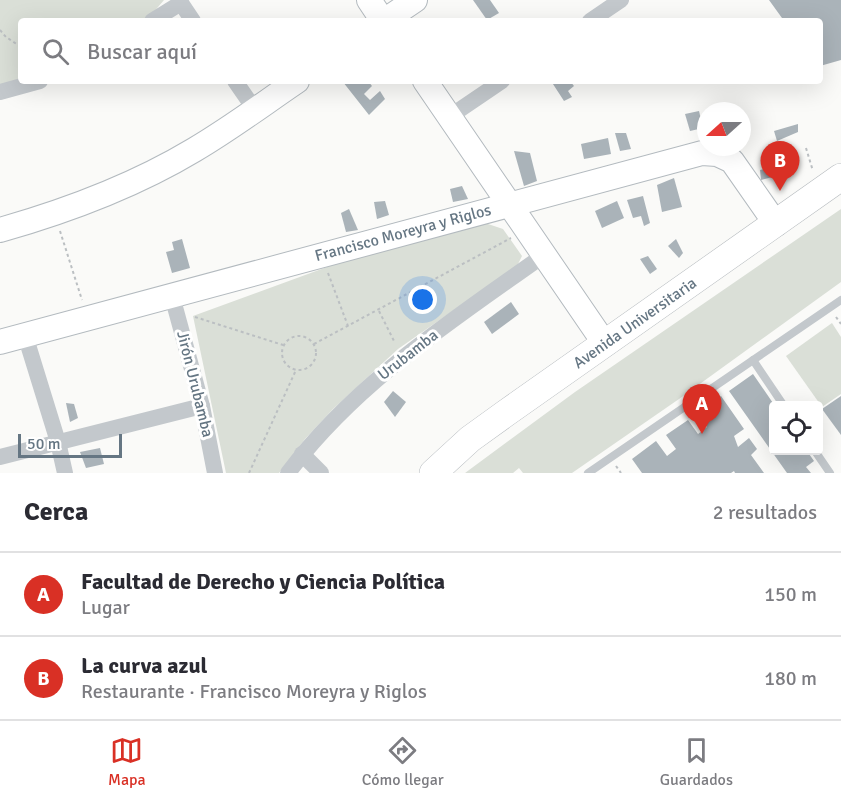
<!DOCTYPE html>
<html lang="es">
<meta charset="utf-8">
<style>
:root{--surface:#fff;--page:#f7f7f7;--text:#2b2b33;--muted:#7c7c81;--line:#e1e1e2;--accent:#d93025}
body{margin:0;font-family:Signika,sans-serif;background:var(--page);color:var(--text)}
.controls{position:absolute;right:18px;bottom:18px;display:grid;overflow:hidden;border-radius:6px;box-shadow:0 6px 24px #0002}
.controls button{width:54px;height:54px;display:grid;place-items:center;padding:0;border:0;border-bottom:2px solid var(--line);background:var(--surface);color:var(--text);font:30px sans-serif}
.compass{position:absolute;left:697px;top:102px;width:54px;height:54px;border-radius:50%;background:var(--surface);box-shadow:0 6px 24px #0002;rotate:249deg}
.scale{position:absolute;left:18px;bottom:15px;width:104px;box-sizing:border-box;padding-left:6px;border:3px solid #657683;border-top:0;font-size:16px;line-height:21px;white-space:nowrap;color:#657683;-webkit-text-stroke:4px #fff;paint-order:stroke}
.you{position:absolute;left:423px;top:300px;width:21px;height:21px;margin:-15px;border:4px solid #fff;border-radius:50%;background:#1a73e8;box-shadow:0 0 0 9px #1a73e833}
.badge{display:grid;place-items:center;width:39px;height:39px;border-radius:50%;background:var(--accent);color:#fff;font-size:20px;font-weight:700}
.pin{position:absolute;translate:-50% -50px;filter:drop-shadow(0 2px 3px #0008)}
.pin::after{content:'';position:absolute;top:32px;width:21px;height:18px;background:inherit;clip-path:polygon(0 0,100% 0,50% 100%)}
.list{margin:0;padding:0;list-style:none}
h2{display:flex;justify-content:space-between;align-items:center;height:78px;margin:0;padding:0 24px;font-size:26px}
h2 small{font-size:20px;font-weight:400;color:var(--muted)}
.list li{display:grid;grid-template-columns:39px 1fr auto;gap:18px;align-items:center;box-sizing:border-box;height:84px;padding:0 24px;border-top:2px solid var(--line)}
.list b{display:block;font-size:22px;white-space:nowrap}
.list p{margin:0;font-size:20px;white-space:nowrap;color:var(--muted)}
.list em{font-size:20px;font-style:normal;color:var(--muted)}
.icon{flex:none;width:33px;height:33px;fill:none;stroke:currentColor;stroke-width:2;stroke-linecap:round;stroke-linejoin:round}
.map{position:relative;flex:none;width:841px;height:473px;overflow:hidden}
.search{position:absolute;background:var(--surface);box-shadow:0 6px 24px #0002;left:18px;right:18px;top:18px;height:66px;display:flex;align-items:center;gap:15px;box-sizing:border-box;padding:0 21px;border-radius:6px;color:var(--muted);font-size:22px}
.sheet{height:246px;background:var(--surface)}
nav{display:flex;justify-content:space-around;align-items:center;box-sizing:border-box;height:84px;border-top:2px solid var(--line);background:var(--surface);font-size:16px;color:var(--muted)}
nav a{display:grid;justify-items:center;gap:3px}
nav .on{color:var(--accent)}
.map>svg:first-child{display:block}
.green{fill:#dadfd7}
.building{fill:#aab3b9}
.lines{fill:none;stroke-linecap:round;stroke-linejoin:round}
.secondary-casing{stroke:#b3babf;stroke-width:26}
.primary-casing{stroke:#b5babe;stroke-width:28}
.path{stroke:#bbbfc2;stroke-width:2;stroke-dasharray:3 3;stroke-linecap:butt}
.lane{stroke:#c3c8cc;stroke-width:8}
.street{stroke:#c3c8cc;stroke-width:16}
.secondary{stroke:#fff;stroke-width:24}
.primary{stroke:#fff;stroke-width:27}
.labels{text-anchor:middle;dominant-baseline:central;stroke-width:6;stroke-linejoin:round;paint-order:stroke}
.street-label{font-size:16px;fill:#657683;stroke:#fff}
</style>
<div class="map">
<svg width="841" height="473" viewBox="0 0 841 473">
<rect width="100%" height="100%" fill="#fafaf8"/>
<g class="green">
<polygon points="0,0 164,0 146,21 21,21 21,81 0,90"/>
<polygon points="841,209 841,282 679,399 572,473 523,473 519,468 513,473 465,473 575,392"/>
<polygon points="482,222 503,229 522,256 517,266 398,349 333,409 305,439 279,473 226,473 193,316 338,263"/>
<polygon points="832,323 841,337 841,394 822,407 786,356"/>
</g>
<g class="building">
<polygon points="473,0 490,0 499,13 487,20"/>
<polygon points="769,0 841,0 841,60 820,66 820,21 777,21 782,18"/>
<polygon points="344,81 368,81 372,86 364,94 370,100 380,91 385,99 369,115 343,82"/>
<polygon points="551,81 570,81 574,86 568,91 572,97 564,101"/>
<polygon points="699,111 703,128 690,131 685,114"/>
<polygon points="798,124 798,132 777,141 774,131"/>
<polygon points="615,133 626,133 631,149 620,151"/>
<polygon points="608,138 611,154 584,159 581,144"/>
<polygon points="514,151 530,153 537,181 524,186"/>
<polygon points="778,166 780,175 761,180 760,170"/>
<polygon points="674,178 682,207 662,212 657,185"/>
<polygon points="462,186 468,199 453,202 450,189"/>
<polygon points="643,196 650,223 644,226 641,216 633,218 627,200"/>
<polygon points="385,201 389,215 377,219 374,202"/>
<polygon points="617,201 624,218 602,228 595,211"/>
<polygon points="349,209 358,230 346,232 341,213"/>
<polygon points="182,239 190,268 172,273 166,252 174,250 172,242"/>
<polygon points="676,239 683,253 679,258 668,246"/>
<polygon points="648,256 657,269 650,274 640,259"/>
<polygon points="511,302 519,314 492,334 484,322"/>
<polygon points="753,374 775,406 774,406 774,451 807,451 814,461 806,467 811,473 787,473 729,391"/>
<polygon points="393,391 406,402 395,417 384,402"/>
<polygon points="721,396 744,429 734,436 738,447 749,438 757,449 751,455 764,473 735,473 734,471 731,473 642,473 632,459 656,441 667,456 676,449 666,435 688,420 698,434 707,427 697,413"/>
<polygon points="841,396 841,435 822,409"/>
<polygon points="66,403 74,404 78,418 70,422"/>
<polygon points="100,448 104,464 86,468 80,452"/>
</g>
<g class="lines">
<g class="secondary-casing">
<g id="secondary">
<polyline points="369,0 383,21"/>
<polyline points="384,21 415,0"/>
<polyline points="425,81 605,344"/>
<path d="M 0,230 C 67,211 134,186 194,150 C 230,129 263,104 297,81"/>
<polyline points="0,342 702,153 717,154 732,161 776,224"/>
</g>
</g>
<g class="primary-casing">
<polyline id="primary" points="433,473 470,439 506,413 841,177"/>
</g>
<g class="path">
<polyline points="0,30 6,37 21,47"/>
<polyline points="806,148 813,171"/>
<polyline points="60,231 82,300"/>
<polyline points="328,273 348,326"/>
<polyline points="379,311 395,343"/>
<polyline points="195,317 283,345"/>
<polyline points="836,317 841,324"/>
<circle cx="299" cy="353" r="17"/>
<polyline points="314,344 511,238"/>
<polyline points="616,466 621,473"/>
<polyline points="249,473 296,370"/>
</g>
<g class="lane">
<polyline points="753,360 784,406"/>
<polyline points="815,451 830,473"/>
<polyline points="588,473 841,300"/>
</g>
<g class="street">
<polyline points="179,0 193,21"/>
<polyline points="152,21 181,3"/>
<polyline points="590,21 621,0"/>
<polyline points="235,81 255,110"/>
<polyline points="0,92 40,81"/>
<polyline points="449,117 502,81"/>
<polyline points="172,296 202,406 215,473"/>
<polyline points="25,335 58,442 65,473"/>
<polyline points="302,454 321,473"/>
<polyline points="0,457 202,406"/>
<path d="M 288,473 C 356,382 453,320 544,255"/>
</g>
<use href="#secondary" class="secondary"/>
<use href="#primary" class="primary"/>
</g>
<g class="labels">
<g class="street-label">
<text transform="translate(403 233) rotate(-15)">Francisco Moreyra y Riglos</text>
<text transform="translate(635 323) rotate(-35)">Avenida Universitaria</text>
<text transform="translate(408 355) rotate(-38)">Urubamba</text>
<text transform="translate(195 384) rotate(76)">Jirón Urubamba</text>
</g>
</g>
</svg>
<div class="controls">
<button><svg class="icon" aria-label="locate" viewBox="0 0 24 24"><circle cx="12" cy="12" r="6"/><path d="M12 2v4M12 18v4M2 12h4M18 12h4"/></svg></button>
</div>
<svg class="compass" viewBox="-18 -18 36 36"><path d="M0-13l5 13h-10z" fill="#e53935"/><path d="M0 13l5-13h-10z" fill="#7c7c81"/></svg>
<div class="scale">50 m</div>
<div class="you"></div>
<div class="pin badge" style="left:702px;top:434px">A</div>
<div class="pin badge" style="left:780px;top:191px">B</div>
<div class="search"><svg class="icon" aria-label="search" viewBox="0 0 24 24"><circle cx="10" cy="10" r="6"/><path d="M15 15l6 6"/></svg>Buscar aquí</div>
</div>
<section class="sheet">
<h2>Cerca<small>2 resultados</small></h2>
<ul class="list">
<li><span class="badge">A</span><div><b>Facultad de Derecho y Ciencia Política</b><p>Lugar</p></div><em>150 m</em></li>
<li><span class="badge">B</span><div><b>La curva azul</b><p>Restaurante · Francisco Moreyra y Riglos</p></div><em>180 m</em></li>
</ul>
</section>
<nav>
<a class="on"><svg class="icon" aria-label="map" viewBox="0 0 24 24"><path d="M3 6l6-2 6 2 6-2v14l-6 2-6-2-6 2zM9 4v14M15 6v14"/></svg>Mapa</a>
<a><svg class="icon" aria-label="directions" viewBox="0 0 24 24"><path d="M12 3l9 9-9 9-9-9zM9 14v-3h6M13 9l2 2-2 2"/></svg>Cómo llegar</a>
<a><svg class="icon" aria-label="saved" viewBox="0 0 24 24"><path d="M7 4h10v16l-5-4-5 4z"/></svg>Guardados</a>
</nav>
